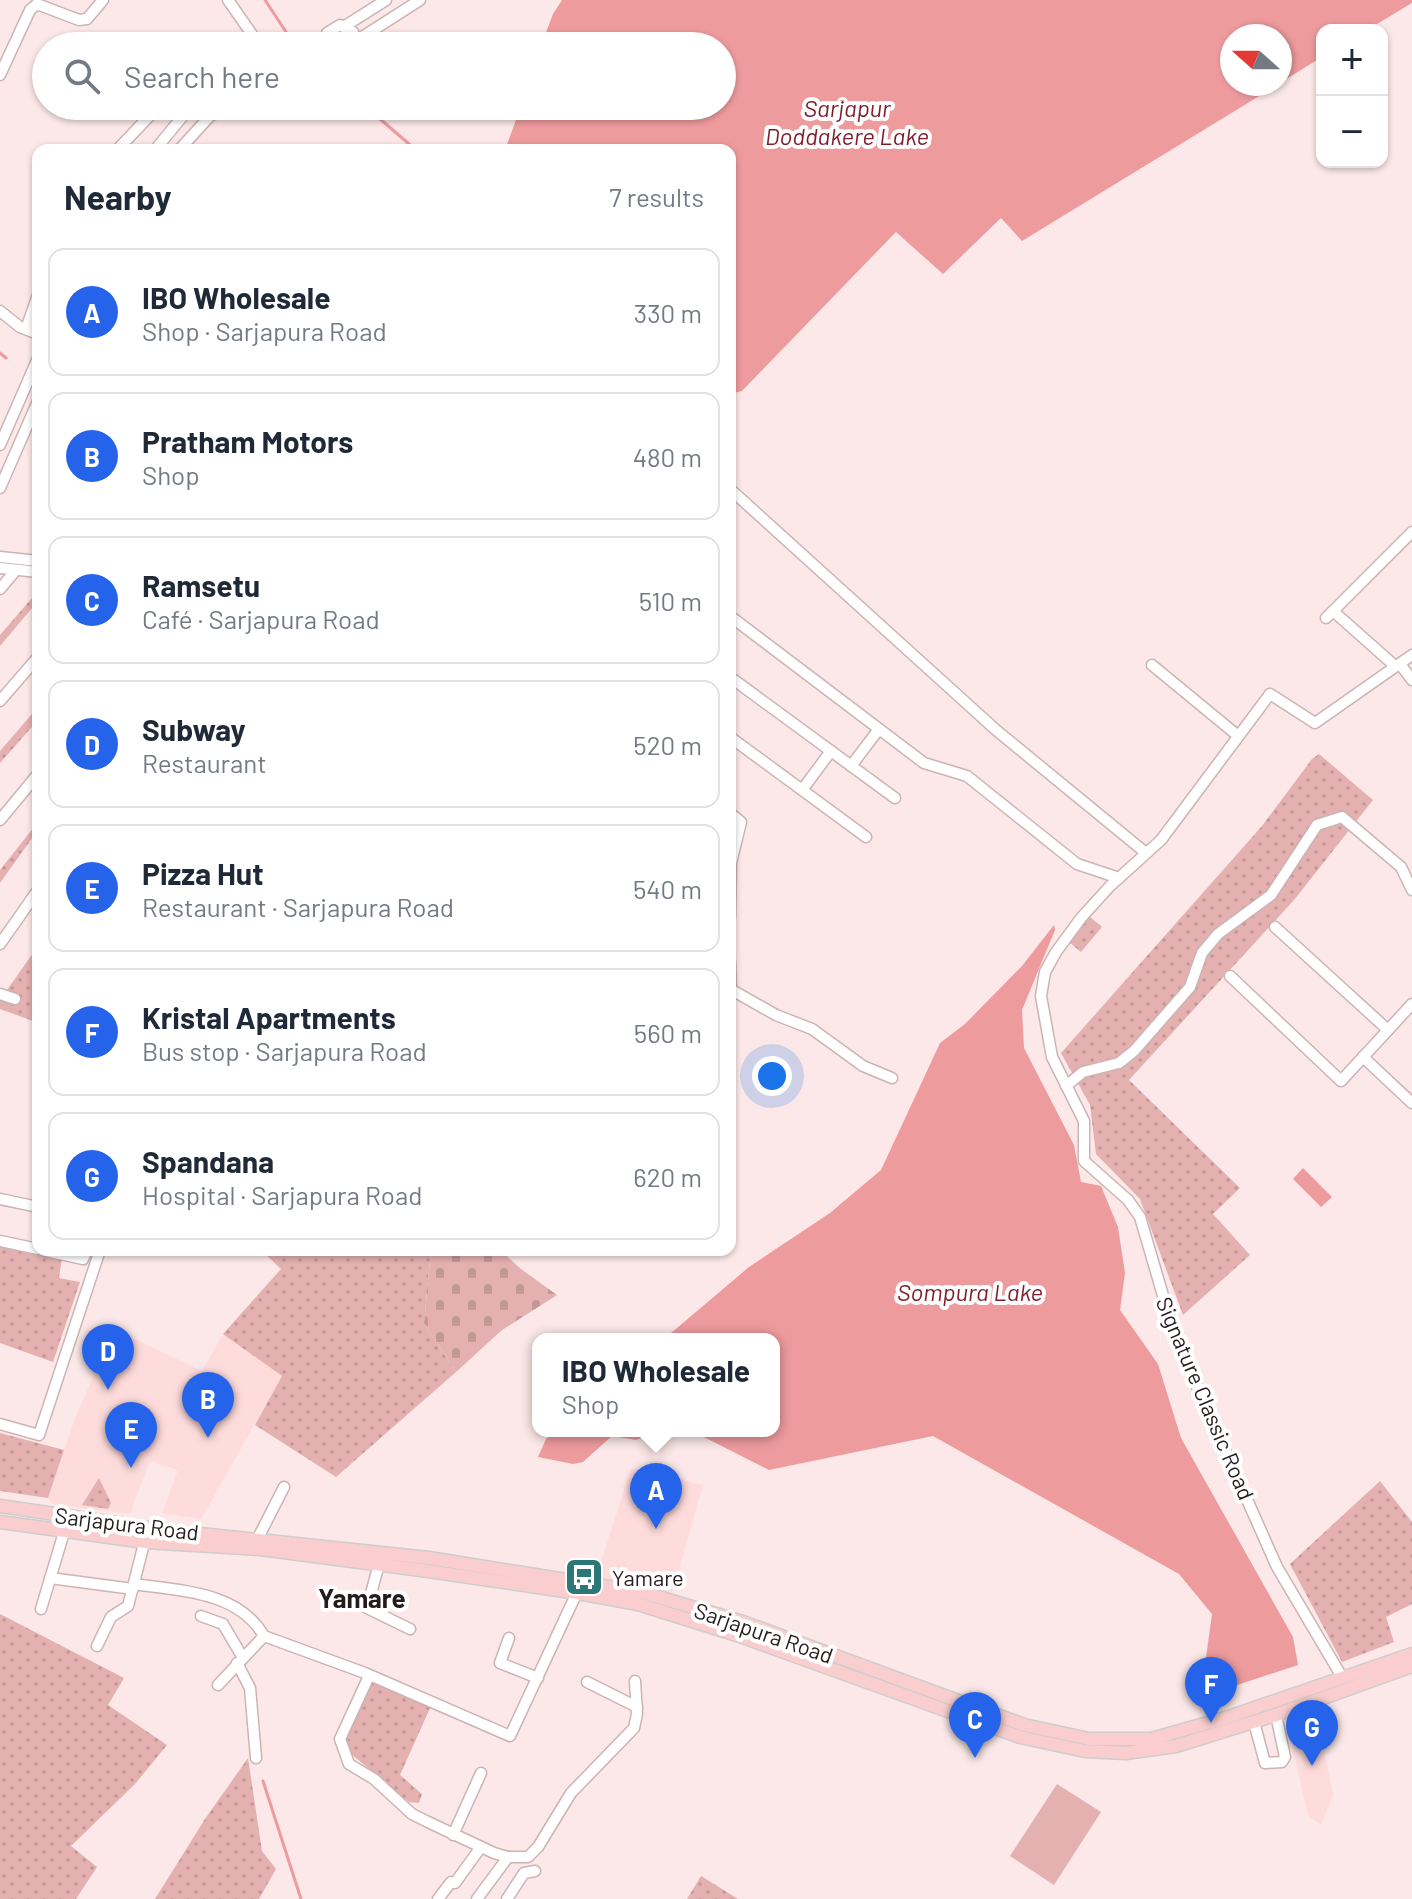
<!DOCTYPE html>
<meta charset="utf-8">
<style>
:root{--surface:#fff;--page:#f6f6f7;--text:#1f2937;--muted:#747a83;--line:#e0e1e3;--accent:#2563eb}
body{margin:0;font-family:Barlow,sans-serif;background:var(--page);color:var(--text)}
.controls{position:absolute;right:24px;top:24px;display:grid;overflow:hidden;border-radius:16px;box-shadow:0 2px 6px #0004}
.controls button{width:72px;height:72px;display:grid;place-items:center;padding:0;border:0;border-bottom:2px solid var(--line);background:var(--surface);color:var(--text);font:40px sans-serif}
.compass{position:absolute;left:1220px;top:24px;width:72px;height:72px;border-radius:50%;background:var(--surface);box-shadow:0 2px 6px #0004;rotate:291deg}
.you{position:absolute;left:772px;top:1076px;width:28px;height:28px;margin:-20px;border:6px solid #fff;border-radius:50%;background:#1a73e8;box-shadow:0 0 0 12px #1a73e833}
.badge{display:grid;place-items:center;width:52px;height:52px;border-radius:50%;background:var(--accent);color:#fff;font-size:26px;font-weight:700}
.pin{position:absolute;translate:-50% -66px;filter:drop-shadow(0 2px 4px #0008)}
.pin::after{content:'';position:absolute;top:42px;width:28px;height:24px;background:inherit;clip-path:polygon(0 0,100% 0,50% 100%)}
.popup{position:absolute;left:532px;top:1333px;width:248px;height:104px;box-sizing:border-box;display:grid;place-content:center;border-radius:16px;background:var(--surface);filter:drop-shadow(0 2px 6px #0005);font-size:26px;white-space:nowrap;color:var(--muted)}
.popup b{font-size:30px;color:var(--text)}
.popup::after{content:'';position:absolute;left:50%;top:100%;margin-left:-16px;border:16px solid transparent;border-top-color:var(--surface)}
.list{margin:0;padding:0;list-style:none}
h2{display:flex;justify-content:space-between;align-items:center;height:104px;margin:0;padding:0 32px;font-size:34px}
h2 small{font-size:26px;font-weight:400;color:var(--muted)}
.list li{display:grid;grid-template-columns:52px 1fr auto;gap:24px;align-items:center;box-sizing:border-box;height:128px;margin:0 16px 16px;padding:0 16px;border:2px solid var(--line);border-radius:16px}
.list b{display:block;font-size:30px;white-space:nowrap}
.list p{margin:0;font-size:26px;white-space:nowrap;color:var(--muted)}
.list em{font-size:26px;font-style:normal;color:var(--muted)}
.icon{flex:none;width:44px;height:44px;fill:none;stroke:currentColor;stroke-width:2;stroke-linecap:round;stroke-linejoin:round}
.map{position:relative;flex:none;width:1412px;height:1899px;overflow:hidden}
.search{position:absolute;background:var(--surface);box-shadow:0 2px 6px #0004;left:32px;top:32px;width:704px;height:88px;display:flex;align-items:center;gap:20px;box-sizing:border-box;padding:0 28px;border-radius:44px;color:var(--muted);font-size:30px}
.panel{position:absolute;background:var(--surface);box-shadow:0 2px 6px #0004;left:32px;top:144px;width:704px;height:1112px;border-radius:16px}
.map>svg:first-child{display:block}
.built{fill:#ffdcdc}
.green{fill:url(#green-dots)}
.cemetery{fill:url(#cemetery-stones)}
.pitch{fill:#e4b0b0}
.water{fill:#ee9b9e}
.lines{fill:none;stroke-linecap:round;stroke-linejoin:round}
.stream{stroke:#ee9b9e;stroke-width:3}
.minor-casing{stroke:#ccb4b4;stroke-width:13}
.major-casing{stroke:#cfcdcd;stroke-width:15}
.minor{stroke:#fff;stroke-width:10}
.major{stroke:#facece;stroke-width:12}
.labels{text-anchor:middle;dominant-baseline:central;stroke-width:8;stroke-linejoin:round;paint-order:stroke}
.street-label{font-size:22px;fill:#241b1b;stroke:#fff}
.poi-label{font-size:22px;fill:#241b1b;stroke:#fff;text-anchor:start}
.water-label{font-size:24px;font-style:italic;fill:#7e1e2c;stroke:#fff}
.quarter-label{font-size:26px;font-weight:bold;fill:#241b1b;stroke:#fff}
</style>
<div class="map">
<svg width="1412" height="1899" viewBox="0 0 1412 1899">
<defs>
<pattern id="green-dots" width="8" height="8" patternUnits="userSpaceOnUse" patternTransform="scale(2)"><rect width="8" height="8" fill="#e4b0b0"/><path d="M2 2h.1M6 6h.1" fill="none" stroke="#c39797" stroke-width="1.8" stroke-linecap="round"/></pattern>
<pattern id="cemetery-stones" width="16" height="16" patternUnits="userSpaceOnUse" patternTransform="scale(2)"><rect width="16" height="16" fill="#e4b0b0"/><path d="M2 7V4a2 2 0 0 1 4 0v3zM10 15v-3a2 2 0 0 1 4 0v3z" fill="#c39797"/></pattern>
</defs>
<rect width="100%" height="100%" fill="#fce8e8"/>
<g class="built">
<polygon points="114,1329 202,1371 223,1334 282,1376 201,1519 162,1513 178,1470 150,1461 130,1514 52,1504 48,1498 74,1421"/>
<polygon points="631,1469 703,1485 672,1594 596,1577"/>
<polygon points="1320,1728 1333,1795 1321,1825 1308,1815 1290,1737"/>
</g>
<g class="green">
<polygon points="38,591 38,601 0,646 0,635"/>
<polygon points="38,707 38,720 0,763 0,751"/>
<polygon points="1319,754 1373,800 1294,900 1129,1080 1240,1188 1213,1214 1250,1255 1183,1315 1140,1199 1096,1154 1090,1105 1061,1053 1262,826 1312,759"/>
<polygon points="38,822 38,830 0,883 0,870"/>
<polygon points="1090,917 1102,927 1081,952 1069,942"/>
<polygon points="38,946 38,1013 33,1021 0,1009 0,1000"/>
<polygon points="0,1245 62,1258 59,1278 80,1282 53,1362 0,1343"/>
<polygon points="261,1250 431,1250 424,1323 456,1372 336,1477 255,1425 282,1376 223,1334 281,1269"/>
<polygon points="0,1433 64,1450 48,1498 0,1491"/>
<polygon points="99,1478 111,1503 108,1509 82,1505"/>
<polygon points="1380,1481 1412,1522 1412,1604 1386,1617 1394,1642 1342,1662 1290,1564"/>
<polygon points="0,1614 124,1678 108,1705 167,1745 135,1784 71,1846 97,1867 76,1899 0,1899"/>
<path d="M 370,1682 L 378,1683 L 431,1706 L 400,1775 L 422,1794 L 419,1803 L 409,1802 L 350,1753 C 340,1732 361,1703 370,1682 Z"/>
<polygon points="248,1758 262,1851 276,1869 259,1899 155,1899 205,1819"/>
<polygon points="701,1876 738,1899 687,1899"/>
</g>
<polygon class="cemetery" points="431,1250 500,1250 521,1269 557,1295 502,1330 456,1372 424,1323"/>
<polygon class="pitch" points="1057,1784 1101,1812 1054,1885 1010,1856"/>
<g class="water">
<polygon points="562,0 1412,0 1412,3 1367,30 1322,30 1322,57 1280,83 1280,36 1232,36 1232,84 1279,84 1022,241 1001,218 943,274 896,232 742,391 730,394 730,150 505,150 521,106 722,106 722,46 541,46 553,14"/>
<polygon points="1054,925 1055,930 1022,1010 1024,1048 1074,1145 1081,1182 1101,1186 1118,1227 1125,1273 1120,1310 1158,1364 1181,1438 1293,1637 1298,1665 1216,1692 1202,1687 1212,1614 1179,1574 933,1436 769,1470 692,1431 774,1431 774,1339 664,1339 749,1267 830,1213 881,1170 940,1043 965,1024 1022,966"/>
<polygon points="1303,1168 1332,1197 1321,1207 1293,1179"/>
<polygon points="556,1431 659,1431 636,1440 612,1436 583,1462 573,1464 538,1457 546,1439"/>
</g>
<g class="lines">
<g class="stream">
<polyline points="265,0 290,38"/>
<polyline points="365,106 416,150"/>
<polyline points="0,353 6,358"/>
<polyline points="263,1781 301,1899"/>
</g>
<g class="minor-casing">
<g id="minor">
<polyline points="228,0 260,46"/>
<polyline points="345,26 386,0"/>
<polyline points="356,41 420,0"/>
<polyline points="309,46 325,38"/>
<polyline points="326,46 327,33 340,25 353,32 356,45"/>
<polyline points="0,75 30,10 37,4 79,20 87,19 103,0"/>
<polyline points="117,150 159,106"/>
<polyline points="155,150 191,106"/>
<polyline points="179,150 210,116 232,106"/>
<polyline points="0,311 20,327 38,334"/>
<polyline points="26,329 38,295"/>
<polyline points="0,445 38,358"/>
<polyline points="0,488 38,401"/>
<polyline points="730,489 996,730 1146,853"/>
<polyline points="0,557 38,561"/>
<polyline points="0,568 38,572"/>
<polyline points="0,589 16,570"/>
<polyline points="1333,611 1395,666"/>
<polyline points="730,616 924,763 967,776 1077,864 1119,878"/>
<polyline points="1326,618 1412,532"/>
<polyline points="1400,664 1412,680"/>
<polyline points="1152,665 1237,735"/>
<polyline points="730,677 895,798"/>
<polyline points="0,701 38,657"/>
<polyline points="730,737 866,837"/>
<polyline points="851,766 879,729"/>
<polyline points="802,790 831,751"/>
<polyline points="730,813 741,822 731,863 730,918"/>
<polyline points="0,820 38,774"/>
<polyline points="1275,927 1388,1030"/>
<polyline points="0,944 38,890"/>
<polyline points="730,961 731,989"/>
<polyline points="1230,976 1341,1081 1412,1004"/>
<polyline points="730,989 776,1015 812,1029 863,1066 892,1078"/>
<polyline points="0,994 15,999"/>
<polyline points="1363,1057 1412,1103"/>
<polyline points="1066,1086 1083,1072 1119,1063 1134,1051 1190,987 1202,953 1218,934 1271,895 1317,825 1342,817 1401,867 1412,890"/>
<polyline points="0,1199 38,1207"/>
<polyline points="0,1241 38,1249"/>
<polyline points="42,1250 83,1259 87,1250"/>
<polyline points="0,1424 39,1435 100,1250"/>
<polyline points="258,1538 284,1487"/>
<polyline points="379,1564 367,1608 410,1629"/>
<polyline points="50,1578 133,1589"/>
<path d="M 134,1584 C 180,1591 238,1591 264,1636 L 365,1673 L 510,1736 L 580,1586"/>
<polyline points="41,1609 65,1529"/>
<polyline points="201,1616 223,1624 243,1658"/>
<polyline points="509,1638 500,1663 538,1678"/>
<polyline points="97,1646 111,1617 128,1606 148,1528"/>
<polyline points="237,1663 250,1688 256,1758"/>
<polyline points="369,1676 340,1739 349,1764 374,1779 412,1814 428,1822 494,1853 508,1857 528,1857 538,1847 571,1793 634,1728 637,1714 635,1681"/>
<polyline points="1342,1677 1277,1567 1201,1396 1171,1323 1140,1217 1128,1200 1084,1161 1084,1121 1052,1057 1041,996 1045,972 1056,952 1081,918 1110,886 1161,840 1270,694 1315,723 1412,655"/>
<polyline points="587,1682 637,1707"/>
<polyline points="218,1685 264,1636"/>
<polyline points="1254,1722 1265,1763 1282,1762 1285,1757 1276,1715"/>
<polyline points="453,1835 481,1773"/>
<polyline points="438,1899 451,1882 455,1883 481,1847"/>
<polyline points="477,1899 508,1857"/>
<polyline points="507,1899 524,1873 535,1871"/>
</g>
</g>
<g class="major-casing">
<g id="major">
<polyline points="0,1506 162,1530 429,1558 641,1592 743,1622 1024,1725 1089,1739 1151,1739 1222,1719 1412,1654"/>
<polyline points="0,1522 145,1542 260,1549 421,1570 578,1593 638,1604 737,1635 1020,1737 1085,1751 1126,1753 1176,1746 1276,1715 1412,1666"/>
</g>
</g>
<use href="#minor" class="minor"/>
<use href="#major" class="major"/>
</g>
<defs>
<g id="bus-square" transform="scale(2)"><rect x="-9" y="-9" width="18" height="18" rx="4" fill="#2d7779" stroke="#fff"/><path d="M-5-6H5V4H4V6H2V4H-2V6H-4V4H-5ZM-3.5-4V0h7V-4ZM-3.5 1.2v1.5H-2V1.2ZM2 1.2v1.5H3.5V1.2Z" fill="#fff"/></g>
</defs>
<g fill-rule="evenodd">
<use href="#bus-square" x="584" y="1577"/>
</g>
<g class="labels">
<g class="street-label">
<text transform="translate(1206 1398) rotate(67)">Signature Classic Road</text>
<text transform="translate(127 1523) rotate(7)">Sarjapura Road</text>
<text transform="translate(764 1632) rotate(19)">Sarjapura Road</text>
</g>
<g class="poi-label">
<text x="612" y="1577">Yamare</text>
</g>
<g class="water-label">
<text x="847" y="107">Sarjapur<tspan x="847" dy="28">Doddakere Lake</tspan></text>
<text x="970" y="1291">Sompura Lake</text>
</g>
<g class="quarter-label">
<text x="362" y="1597">Yamare</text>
</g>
</g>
</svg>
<div class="controls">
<button>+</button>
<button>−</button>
</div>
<svg class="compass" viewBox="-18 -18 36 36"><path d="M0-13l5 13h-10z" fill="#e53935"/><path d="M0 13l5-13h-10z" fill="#747a83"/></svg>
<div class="you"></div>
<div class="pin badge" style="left:656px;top:1529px">A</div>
<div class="popup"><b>IBO Wholesale</b>Shop</div>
<div class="pin badge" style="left:208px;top:1438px">B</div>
<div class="pin badge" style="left:975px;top:1758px">C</div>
<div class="pin badge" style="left:108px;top:1390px">D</div>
<div class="pin badge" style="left:131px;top:1468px">E</div>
<div class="pin badge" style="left:1211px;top:1723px">F</div>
<div class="pin badge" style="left:1312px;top:1766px">G</div>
<div class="search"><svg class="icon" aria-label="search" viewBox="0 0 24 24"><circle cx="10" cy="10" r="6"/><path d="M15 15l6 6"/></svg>Search here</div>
<section class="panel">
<h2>Nearby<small>7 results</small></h2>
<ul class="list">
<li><span class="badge">A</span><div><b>IBO Wholesale</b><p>Shop · Sarjapura Road</p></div><em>330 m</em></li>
<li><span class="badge">B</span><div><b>Pratham Motors</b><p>Shop</p></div><em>480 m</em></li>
<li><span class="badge">C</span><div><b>Ramsetu</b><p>Café · Sarjapura Road</p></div><em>510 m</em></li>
<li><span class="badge">D</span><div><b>Subway</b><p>Restaurant</p></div><em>520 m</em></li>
<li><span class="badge">E</span><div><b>Pizza Hut</b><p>Restaurant · Sarjapura Road</p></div><em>540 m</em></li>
<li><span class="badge">F</span><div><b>Kristal Apartments</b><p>Bus stop · Sarjapura Road</p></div><em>560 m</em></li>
<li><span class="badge">G</span><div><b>Spandana</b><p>Hospital · Sarjapura Road</p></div><em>620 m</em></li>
</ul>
</section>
</div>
